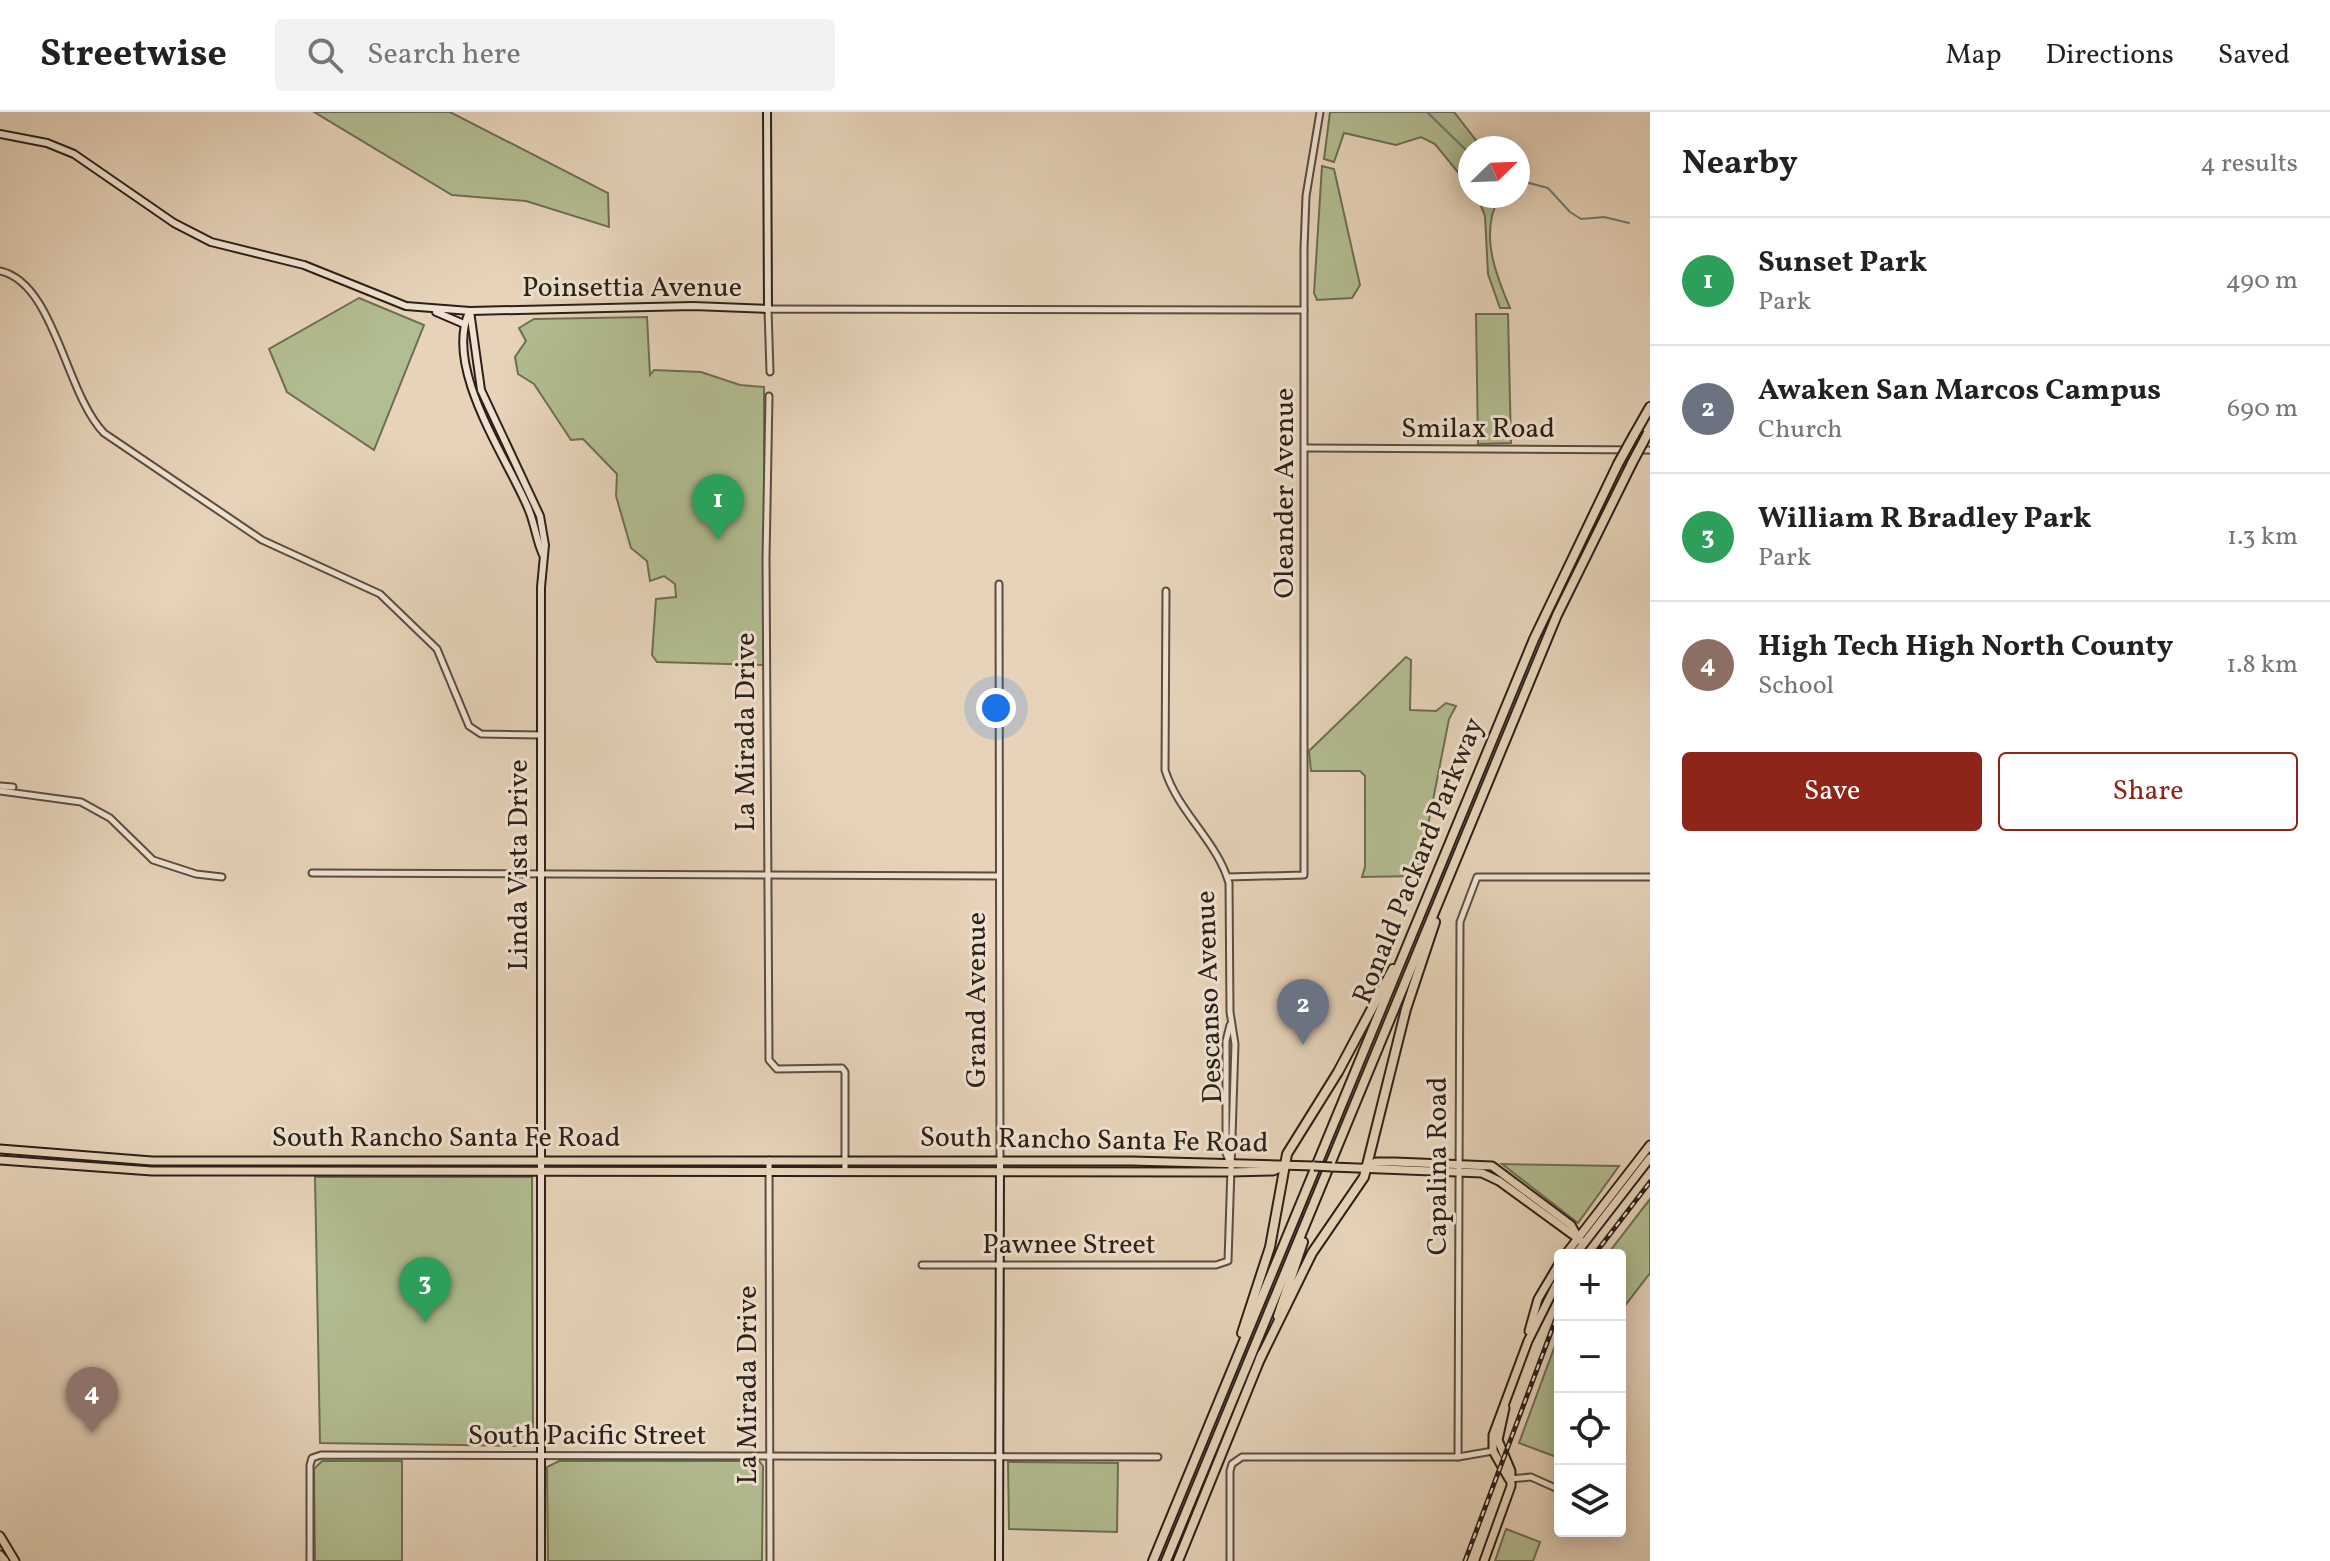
<!DOCTYPE html>
<meta charset="utf-8">
<style>
:root{--surface:#fff;--page:#f2f2f2;--text:#222;--muted:#767676;--line:#e0e0e0;--accent:#8f2418}
body{margin:0;font-family:Vollkorn,serif;background:var(--page);color:var(--text)}
.controls{position:absolute;right:24px;bottom:24px;display:grid;overflow:hidden;border-radius:8px;box-shadow:0 4px 20px #0003}
.controls button{width:72px;height:72px;display:grid;place-items:center;padding:0;border:0;border-bottom:2px solid var(--line);background:var(--surface);color:var(--text);font:40px sans-serif}
.compass{position:absolute;left:1458px;top:24px;width:72px;height:72px;border-radius:50%;background:var(--surface);box-shadow:0 4px 20px #0003;rotate:67deg}
.you{position:absolute;left:996px;top:596px;width:28px;height:28px;margin:-20px;border:6px solid #fff;border-radius:50%;background:#1a73e8;box-shadow:0 0 0 12px #1a73e833}
.badge{display:grid;place-items:center;width:52px;height:52px;border-radius:50%;background:var(--accent);color:#fff;font-size:26px;font-weight:700}
.pin{position:absolute;translate:-50% -66px;filter:drop-shadow(0 2px 4px #0008)}
.pin::after{content:'';position:absolute;top:42px;width:28px;height:24px;background:inherit;clip-path:polygon(0 0,100% 0,50% 100%)}
.list{margin:0;padding:0;list-style:none}
h2{display:flex;justify-content:space-between;align-items:center;height:104px;margin:0;padding:0 32px;font-size:34px}
h2 small{font-size:26px;font-weight:400;color:var(--muted)}
.list li{display:grid;grid-template-columns:52px 1fr auto;gap:24px;align-items:center;box-sizing:border-box;height:128px;padding:0 32px;border-top:2px solid var(--line)}
.list b{display:block;font-size:30px;white-space:nowrap}
.list p{margin:0;font-size:26px;white-space:nowrap;color:var(--muted)}
.list em{font-size:26px;font-style:normal;color:var(--muted)}
.actions{display:flex;gap:16px;padding:24px 32px}
.actions a{flex:1;padding:18px 0;border:2px solid var(--accent);border-radius:8px;text-align:center;font-size:28px;color:var(--accent)}
.actions .main{background:var(--accent);color:#fff}
.icon{flex:none;width:44px;height:44px;fill:none;stroke:currentColor;stroke-width:2;stroke-linecap:round;stroke-linejoin:round}
.map{position:relative;flex:none;width:1650px;height:1449px;overflow:hidden}
header{display:flex;align-items:center;gap:48px;box-sizing:border-box;height:112px;padding:0 40px;background:var(--surface);border-bottom:2px solid var(--line)}
header strong{font-size:38px}
nav{display:flex;gap:44px;margin-inline-start:auto;font-size:28px}
.search{width:560px;height:72px;background:var(--page);display:flex;align-items:center;gap:20px;box-sizing:border-box;padding:0 28px;border-radius:8px;color:var(--muted);font-size:30px}
main{display:flex}
aside{flex:1;background:var(--surface)}
.map>svg:first-child{display:block}
.green{fill:#b2bd91;stroke:#6e6e54;stroke-width:2}
.lines{fill:none;stroke-linecap:round;stroke-linejoin:round}
.stream{stroke:#6c7b76;stroke-width:2}
.tertiary-casing{stroke:#5a4d40;stroke-width:9}
.secondary-casing{stroke:#2b2018;stroke-width:10}
.primary-casing{stroke:#2b2018;stroke-width:11}
.motorway-casing{stroke:#2b2018;stroke-width:12}
.tertiary{stroke:#efe2d2;stroke-width:5}
.secondary{stroke:#efe2d2;stroke-width:6}
.primary{stroke:#e6d3b9;stroke-width:7}
.motorway{stroke:#e6d3b9;stroke-width:8}
.rail-casing{stroke:#2b2018;stroke-width:5}
.rail{stroke:#efe2d2;stroke-width:2;stroke-dasharray:6;stroke-linecap:butt}
.primary-bridge-casing{stroke:#2b2018;stroke-width:11;stroke-linecap:butt}
.motorway-bridge-casing{stroke:#2b2018;stroke-width:12;stroke-linecap:butt}
.primary-bridge{stroke:#e6d3b9;stroke-width:7}
.motorway-bridge{stroke:#e6d3b9;stroke-width:8}
.labels{text-anchor:middle;dominant-baseline:central;stroke-width:6;stroke-linejoin:round;paint-order:stroke}
.street-label{font-size:28px;fill:#2b2018;stroke:#efe2d2}
</style>
<header>
<strong>Streetwise</strong>
<div class="search"><svg class="icon" aria-label="search" viewBox="0 0 24 24"><circle cx="10" cy="10" r="6"/><path d="M15 15l6 6"/></svg>Search here</div>
<nav><a>Map</a><a>Directions</a><a>Saved</a></nav>
</header>
<main>
<div class="map">
<svg width="1650" height="1449" viewBox="0 0 1650 1449">
<rect width="100%" height="100%" fill="#e6d3b9"/>
<filter id="stains"><feTurbulence type="fractalNoise" baseFrequency=".0025" numOctaves="4"/><feColorMatrix values="0 0 0 0 .2 0 0 0 0 .09 0 0 0 0 .02 0 0 0 .5 -.17"/></filter>
<radialGradient id="worn" r=".72"><stop offset=".6" stop-color="#630" stop-opacity="0"/><stop offset="1" stop-color="#630" stop-opacity=".3"/></radialGradient>
<g class="green">
<polygon points="314,0 450,0 608,81 609,115 526,89 452,83"/>
<polygon points="1330,0 1454,0 1482,36 1470,36 1470,75 1435,32 1421,25 1396,33 1344,21 1334,50 1324,47"/>
<polygon points="1322,54 1334,57 1360,173 1352,186 1317,188 1314,181"/>
<path d="M 1477,84 L 1500,84 C 1479,120 1495,161 1510,196 L 1500,196 L 1488,162 L 1485,104 Z"/>
<polygon points="359,186 424,213 374,338 287,280 269,237"/>
<polygon points="1476,202 1508,202 1511,331 1478,332"/>
<polygon points="647,205 650,263 654,258 701,260 740,273 764,275 764,553 657,550 652,543 656,487 676,485 675,472 664,464 650,469 647,449 631,436 616,384 617,362 583,327 571,328 534,272 518,262 515,245 526,229 519,216 534,207"/>
<polygon points="1406,545 1411,548 1410,598 1436,599 1446,591 1456,594 1449,607 1418,764 1362,765 1365,755 1365,664 1360,659 1311,659 1309,639"/>
<polygon points="1502,1052 1619,1054 1578,1111"/>
<polygon points="315,1065 532,1065 533,1334 320,1331"/>
<polygon points="1650,1087 1650,1161 1620,1200 1620,1143 1607,1143"/>
<polygon points="1560,1220 1560,1344 1559,1346 1519,1331"/>
<polygon points="322,1349 402,1349 402,1449 315,1449 314,1357"/>
<polygon points="559,1349 759,1349 763,1354 762,1449 548,1449 547,1355"/>
<polygon points="1008,1350 1118,1351 1117,1420 1009,1417"/>
<polygon points="1506,1417 1540,1430 1533,1449 1495,1449"/>
</g>
<g class="lines">
<g class="stream">
<polyline points="1427,0 1470,42"/>
<polyline points="1518,68 1548,76 1570,100 1581,107 1604,105 1629,111"/>
</g>
<g class="tertiary-casing">
<g id="tertiary">
<path d="M 0,159 C 55,171 65,281 104,321 L 262,428 L 380,482 L 437,537 L 469,614 L 481,622 L 541,623"/>
<polyline points="770,260 768,197 1304,198"/>
<polyline points="769,284 766,447 769,948 777,957 842,956 845,960 845,1060"/>
<polyline points="1307,336 1650,338"/>
<polyline points="999,472 1000,1049"/>
<polyline points="0,674 13,675"/>
<polyline points="0,679 81,690 110,706 153,748 196,762 222,765"/>
<polyline points="312,761 999,764"/>
<polyline points="1227,765 1304,763 1304,136 1306,84 1320,0"/>
<polyline points="769,1048 770,1449"/>
<polyline points="1229,1049 1226,1041 1226,929 1230,913"/>
<path d="M 922,1153 L 1216,1153 L 1228,1149 L 1235,932 L 1230,900 L 1229,771 C 1217,729 1178,700 1165,658 L 1166,479"/>
<polyline points="1458,1345 1460,810 1477,765 1650,765"/>
<polyline points="1509,1367 1531,1365 1560,1378"/>
<polyline points="310,1449 310,1353 312,1346 321,1343 1158,1345"/>
<polyline points="1230,1449 1230,1359 1232,1352 1242,1345 1458,1345 1493,1339"/>
</g>
</g>
<g class="secondary-casing">
<g id="secondary">
<polyline points="0,22 47,31 74,42 174,111 211,130 304,153 406,194 470,199 693,194 768,197 767,0"/>
<polyline points="470,199 481,278 540,404 545,433 541,475 541,1449"/>
<polyline points="436,200 464,212"/>
<path d="M 469,200 C 444,257 506,344 528,396 C 535,412 536,428 543,443"/>
<polyline points="999,1449 1000,1049"/>
</g>
</g>
<g class="primary-casing">
<g id="primary">
<polyline points="0,1037 152,1049 1132,1049 1314,1054"/>
<polyline points="0,1048 152,1059 1230,1060 1273,1059 1285,1054"/>
<polyline points="1332,1055 1482,1061 1499,1069 1584,1131"/>
<polyline points="1365,1055 1376,1050 1395,1050 1492,1054 1571,1113 1577,1124"/>
<polyline points="1565,1143 1650,1033"/>
<polyline points="1575,1143 1650,1046"/>
<polyline points="1529,1219 1538,1187 1560,1150"/>
<polyline points="1509,1367 1493,1339 1493,1323 1528,1229 1560,1165"/>
<polyline points="0,1424 15,1449"/>
<polyline points="0,1443 5,1449"/>
<polyline points="1484,1449 1511,1374 1511,1359 1498,1328 1505,1296"/>
</g>
</g>
<g class="motorway-casing">
<g id="motorway">
<polyline points="1634,323 1650,295"/>
<polyline points="1278,1204 1303,1130"/>
<polyline points="1242,1221 1270,1135 1287,1042 1338,960 1393,857"/>
<polyline points="1260,1247 1312,1141 1364,1065 1406,897 1435,810"/>
<polyline points="1153,1449 1534,527 1618,352"/>
<polyline points="1166,1449 1557,503 1632,351"/>
<polyline points="1178,1449 1262,1242"/>
</g>
</g>
<use href="#tertiary" class="tertiary"/>
<use href="#secondary" class="secondary"/>
<use href="#primary" class="primary"/>
<use href="#motorway" class="motorway"/>
<g class="rail-casing">
<g id="rail">
<polyline points="1594,1143 1650,1070"/>
<polyline points="1465,1449 1560,1196"/>
</g>
</g>
<use href="#rail" class="rail"/>
<g class="primary-bridge-casing">
<polyline id="primary-bridge" points="1314,1054 1332,1055"/>
</g>
<g class="motorway-bridge-casing">
<g id="motorway-bridge">
<polyline points="1632,351 1648,321"/>
<polyline points="1618,352 1634,323"/>
</g>
</g>
<use href="#primary-bridge" class="primary-bridge"/>
<use href="#motorway-bridge" class="motorway-bridge"/>
</g>
<g class="labels">
<g class="street-label">
<text x="632" y="176">Poinsettia Avenue</text>
<text x="1478" y="317">Smilax Road</text>
<text transform="translate(1285 381) rotate(-90)">Oleander Avenue</text>
<text transform="translate(746 620) rotate(-90)">La Mirada Drive</text>
<text transform="translate(1419 749) rotate(-68)">Ronald Packard Parkway</text>
<text transform="translate(519 753) rotate(-90)">Linda Vista Drive</text>
<text transform="translate(1210 885) rotate(-92)">Descanso Avenue</text>
<text transform="translate(977 888) rotate(-90)">Grand Avenue</text>
<text x="446" y="1026">South Rancho Santa Fe Road</text>
<text transform="translate(1094 1029) rotate(1)">South Rancho Santa Fe Road</text>
<text transform="translate(1438 1054) rotate(-90)">Capalina Road</text>
<text x="1069" y="1133">Pawnee Street</text>
<text transform="translate(748 1273) rotate(-90)">La Mirada Drive</text>
<text x="587" y="1324">South Pacific Street</text>
</g>
</g>
<rect width="100%" height="100%" filter="url(#stains)"/>
<rect width="100%" height="100%" fill="url(#worn)"/>
</svg>
<div class="controls">
<button>+</button>
<button>−</button>
<button><svg class="icon" aria-label="locate" viewBox="0 0 24 24"><circle cx="12" cy="12" r="6"/><path d="M12 2v4M12 18v4M2 12h4M18 12h4"/></svg></button>
<button><svg class="icon" aria-label="layers" viewBox="0 0 24 24"><path d="M12 4l9 5-9 5-9-5zM3 14l9 5 9-5"/></svg></button>
</div>
<svg class="compass" viewBox="-18 -18 36 36"><path d="M0-13l5 13h-10z" fill="#e53935"/><path d="M0 13l5-13h-10z" fill="#767676"/></svg>
<div class="you"></div>
<div class="pin badge" style="left:718px;top:428px;background:#2e9e5b">1</div>
<div class="pin badge" style="left:1303px;top:933px;background:#6b7280">2</div>
<div class="pin badge" style="left:425px;top:1211px;background:#2e9e5b">3</div>
<div class="pin badge" style="left:92px;top:1321px;background:#8d6e63">4</div>
</div>
<aside>
<h2>Nearby<small>4 results</small></h2>
<ul class="list">
<li><span class="badge" style="background:#2e9e5b">1</span><div><b>Sunset Park</b><p>Park</p></div><em>490 m</em></li>
<li><span class="badge" style="background:#6b7280">2</span><div><b>Awaken San Marcos Campus</b><p>Church</p></div><em>690 m</em></li>
<li><span class="badge" style="background:#2e9e5b">3</span><div><b>William R Bradley Park</b><p>Park</p></div><em>1.3 km</em></li>
<li><span class="badge" style="background:#8d6e63">4</span><div><b>High Tech High North County</b><p>School</p></div><em>1.8 km</em></li>
</ul>
<div class="actions"><a class="main">Save</a><a>Share</a></div>
</aside>
</main>
